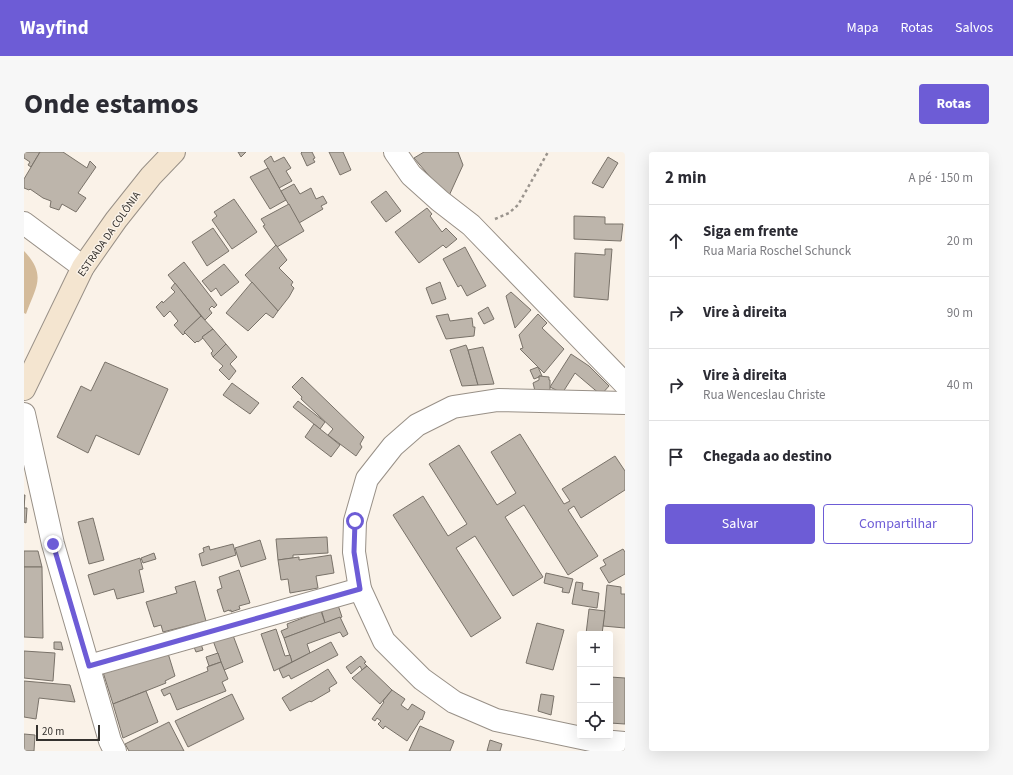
<!DOCTYPE html>
<html lang="pt">
<meta charset="utf-8">
<style>
:root{--surface:#fff;--page:#f7f7f7;--text:#2b2b33;--muted:#7c7c81;--line:#e1e1e2;--accent:#6d5cd6}
body{margin:0;font-family:"Source Sans 3",sans-serif;background:var(--page);color:var(--text)}
.controls{position:absolute;right:12px;bottom:12px;display:grid;overflow:hidden;border-radius:4px;box-shadow:0 4px 16px #0002}
.controls button{width:36px;height:36px;display:grid;place-items:center;padding:0;border:0;border-bottom:1px solid var(--line);background:var(--surface);color:var(--text);font:20px sans-serif}
.scale{position:absolute;left:12px;bottom:10px;width:64px;box-sizing:border-box;padding-left:4px;border:2px solid #35322e;border-top:0;font-size:11px;line-height:14px;white-space:nowrap;color:#35322e;-webkit-text-stroke:3px #faf2e8;paint-order:stroke}
.stop{position:absolute;width:12px;height:12px;margin:-9px;border:3px solid #6d5cd6;border-radius:50%;background:#fff}
.stop.end{background:#6d5cd6;border-color:#fff;box-shadow:0 1px 4px #0008}
.list{margin:0;padding:0;list-style:none}
h2{display:flex;justify-content:space-between;align-items:center;height:52px;margin:0;padding:0 16px;font-size:17px}
h2 small{font-size:13px;font-weight:400;color:var(--muted)}
.list li{display:grid;grid-template-columns:26px 1fr auto;gap:12px;align-items:center;box-sizing:border-box;height:72px;padding:0 16px;border-top:1px solid var(--line)}
.list b{display:block;font-size:15px;white-space:nowrap}
.list p{margin:0;font-size:13px;white-space:nowrap;color:var(--muted)}
.list em{font-size:13px;font-style:normal;color:var(--muted)}
.actions{display:flex;gap:8px;padding:12px 16px}
.actions a{flex:1;padding:9px 0;border:1px solid var(--accent);border-radius:4px;text-align:center;font-size:14px;color:var(--accent)}
.actions .main{background:var(--accent);color:#fff}
.icon{flex:none;width:22px;height:22px;fill:none;stroke:currentColor;stroke-width:2;stroke-linecap:round;stroke-linejoin:round}
.map{position:relative;flex:none;width:601px;height:599px;overflow:hidden;border-radius:4px}
header{display:flex;align-items:center;gap:24px;box-sizing:border-box;height:56px;padding:0 20px;background:var(--accent);color:#fff}
header strong{font-size:19px}
nav{display:flex;gap:22px;margin-inline-start:auto;font-size:14px}
.intro{display:flex;align-items:center;justify-content:space-between;box-sizing:border-box;height:96px;padding:0 24px}
h1{margin:0;font-size:28px}
.button{padding:10px 18px;border-radius:4px;background:var(--accent);color:#fff;font-size:14px;font-weight:700}
main{display:flex;gap:24px;padding:0 24px}
aside{flex:1;background:var(--surface);border-radius:4px;box-shadow:0 4px 16px #0002}
.map>svg:first-child{display:block}
.green{fill:#d4bb9a}
.building{fill:#bdb5ab;stroke:#797269}
.lines{fill:none;stroke-linecap:round;stroke-linejoin:round}
.minor-casing{stroke:#989087;stroke-width:24}
.secondary-casing{stroke:#989087;stroke-width:24}
.path{stroke:#9a948d;stroke-width:2.5;stroke-dasharray:3 3;stroke-linecap:butt}
.minor{stroke:#fff;stroke-width:22}
.secondary{stroke:#f4e5d0;stroke-width:22}
.route{stroke:#6d5cd6;stroke-width:5}
.labels{text-anchor:middle;dominant-baseline:central;stroke-width:3;stroke-linejoin:round;paint-order:stroke}
.street-label{font-size:11px;fill:#35322e;stroke:#faf2e8}
</style>
<header>
<strong>Wayfind</strong>
<nav><a>Mapa</a><a>Rotas</a><a>Salvos</a></nav>
</header>
<div class="intro"><h1>Onde estamos</h1><a class="button">Rotas</a></div>
<main>
<div class="map">
<svg width="601" height="599" viewBox="0 0 601 599">
<rect width="100%" height="100%" fill="#faf2e8"/>
<path class="green" d="M 0,99 C 23,123 12,135 2,162 L 0,161 Z"/>
<g class="building">
<polygon points="0,0 16,0 7,15 4,13 6,10 0,6"/>
<polygon points="16,0 39,0 63,16 66,9 72,15 54,41 62,46 52,60 38,52 35,58 26,55 27,49 19,46 6,37 5,38 0,36 0,27"/>
<polygon points="214,0 222,0 217,5"/>
<polygon points="278,0 288,0 291,6 289,7 291,10 283,14 277,1"/>
<polygon points="305,0 319,0 327,18 316,23"/>
<polygon points="400,0 434,0 439,13 424,46 390,6"/>
<polygon points="247,4 250,10 260,5 267,16 262,19 268,29 255,36 240,9"/>
<polygon points="584,5 594,11 579,36 568,31"/>
<polygon points="244,16 262,48 246,57 226,25"/>
<polygon points="270,32 276,42 287,36 292,47 299,44 303,51 297,54 299,57 275,71 257,39"/>
<polygon points="362,39 377,59 362,70 347,50"/>
<polygon points="210,47 233,80 208,97 188,68 193,64 190,60"/>
<polygon points="265,52 280,79 253,95 239,74 241,73 237,67"/>
<polygon points="403,56 408,62 406,64 418,80 422,76 433,87 422,96 419,93 395,111 371,80"/>
<polygon points="550,64 581,65 581,72 599,72 597,89 550,87"/>
<polygon points="189,76 205,99 183,114 168,90"/>
<polygon points="252,93 263,108 255,116 269,130 267,133 270,136 265,145 254,159 221,123"/>
<polygon points="441,95 462,134 443,144 437,133 434,135 419,107"/>
<polygon points="581,97 588,97 584,148 550,145 551,101 581,103"/>
<polygon points="160,110 193,153 190,156 188,154 185,157 188,161 181,168 144,123"/>
<polygon points="200,112 215,130 197,144 192,136 187,140 178,129"/>
<polygon points="228,130 254,159 249,166 242,161 224,179 202,161"/>
<polygon points="416,130 422,147 408,152 402,136"/>
<polygon points="151,131 177,164 160,180 161,181 159,183 150,173 154,169 146,159 140,165 132,155 138,149 139,151 151,140 147,136"/>
<polygon points="487,140 507,158 491,176 482,144"/>
<polygon points="464,155 470,167 460,172 454,161"/>
<polygon points="424,162 426,169 448,166 449,175 451,175 450,184 422,187 412,164"/>
<polygon points="514,162 523,171 518,176 540,197 520,221 496,197 499,196 495,183"/>
<polygon points="177,164 189,177 178,185 179,186 174,190 173,189 171,191 160,180"/>
<polygon points="189,177 202,192 189,205 187,201 189,199 178,185"/>
<polygon points="202,192 213,205 206,212 212,219 205,228 195,218 199,214 189,205"/>
<polygon points="442,193 444,198 454,233 438,234 426,198"/>
<polygon points="459,195 470,232 454,233 444,198"/>
<polygon points="547,202 565,214 585,234 577,243 551,221 539,240 536,240 526,235"/>
<polygon points="81,210 144,237 115,303 72,283 64,301 33,285 57,234 67,239"/>
<polygon points="514,215 518,224 515,224 515,225 510,227 506,218"/>
<polygon points="515,224 525,225 525,228 526,228 526,240 511,239 509,231 515,228"/>
<polygon points="278,225 340,285 336,292 338,295 332,304 304,283 309,277 277,247 278,245 268,235"/>
<polygon points="208,231 235,251 226,262 199,243"/>
<polygon points="274,249 301,270 296,277 269,255"/>
<polygon points="290,272 316,293 307,305 281,285"/>
<polygon points="496,282 540,352 546,349 538,337 591,304 601,319 601,338 557,366 550,354 544,358 574,404 544,423 500,353 481,365 519,425 489,444 451,384 432,396 477,466 447,485 369,363 399,344 424,384 443,372 405,312 435,293 473,353 492,341 467,300"/>
<polygon points="0,343 1,343 0,356 3,356 2,371 0,370"/>
<polygon points="69,366 80,408 65,412 54,370"/>
<polygon points="303,385 304,401 269,403 269,406 254,408 252,387"/>
<polygon points="236,388 242,407 217,415 211,396"/>
<polygon points="209,392 212,403 178,414 175,402 180,400 179,396 185,394 186,398"/>
<polygon points="599,397 601,400 601,422 585,431 576,416 582,413 579,408"/>
<polygon points="0,399 14,399 18,415 0,415"/>
<polygon points="130,401 132,407 119,411 117,406"/>
<polygon points="307,403 310,421 292,424 294,436 266,441 264,427 257,428 254,408 275,405 275,408"/>
<polygon points="116,406 119,417 115,418 120,440 93,447 90,437 70,443 64,423"/>
<polygon points="0,415 18,415 19,486 0,485"/>
<polygon points="215,418 226,451 215,454 216,457 207,460 207,458 205,459 205,458 200,460 193,438 198,436 195,425"/>
<polygon points="522,421 549,427 545,441 538,440 539,436 520,431"/>
<polygon points="171,429 182,469 139,480 137,473 130,475 122,450 153,441 151,435"/>
<polygon points="552,430 559,431 558,438 575,441 573,456 548,452"/>
<polygon points="583,433 597,435 597,442 601,442 601,476 579,474"/>
<polygon points="312,447 318,465 301,471 297,457"/>
<polygon points="565,457 581,459 578,482 562,482"/>
<polygon points="297,459 301,471 260,486 257,479 264,476 263,472"/>
<polygon points="316,465 324,482 319,485 316,480 283,492 286,501 268,510 260,486"/>
<polygon points="513,471 540,478 529,518 502,511"/>
<polygon points="252,477 261,504 266,503 268,510 250,519 237,482"/>
<polygon points="207,478 219,510 200,518 188,486"/>
<polygon points="30,490 37,490 39,498 30,497"/>
<polygon points="307,490 314,503 267,527 265,523 259,526 255,517"/>
<polygon points="177,492 179,498 172,500 170,495"/>
<polygon points="143,498 151,524 141,529 142,531 89,552 78,517"/>
<polygon points="0,499 31,501 29,529 0,526"/>
<polygon points="194,501 197,510 185,514 182,505"/>
<polygon points="337,504 342,510 340,511 343,514 338,518 336,514 327,522 322,515"/>
<polygon points="197,510 204,527 198,530 202,539 153,558 146,541 140,544 137,538 184,519 183,515"/>
<polygon points="343,514 368,538 356,552 328,526"/>
<polygon points="304,517 313,531 305,536 306,539 287,550 286,549 266,559 258,546"/>
<polygon points="586,525 601,526 601,572 586,571"/>
<polygon points="0,529 46,533 51,550 15,546 12,567 0,565"/>
<polygon points="368,538 381,547 377,553 384,558 388,552 401,560 398,568 397,567 383,589 361,574 359,577 354,572 357,569 353,566 351,569 348,567 360,550 359,549"/>
<polygon points="122,539 134,570 99,586 89,552"/>
<polygon points="208,542 220,567 164,595 151,569"/>
<polygon points="517,542 530,544 527,563 514,559"/>
<polygon points="145,570 160,599 105,599 101,592"/>
<polygon points="396,574 430,589 426,599 385,599"/>
<polygon points="0,582 11,583 10,599 0,599"/>
<polygon points="466,588 478,592 476,599 463,599"/>
</g>
<g class="lines">
<g class="minor-casing">
<g id="minor">
<polyline points="371,0 387,23 416,49 447,73 601,232"/>
<polyline points="0,71 59,115"/>
<polyline points="601,251 474,248 429,255 393,273 369,294 343,327 331,369 330,400 336,437 360,489 398,527 430,550 472,568 567,588 601,591"/>
<polyline points="0,262 29,392 86,589 91,599"/>
<polyline points="65,514 336,437"/>
</g>
</g>
<g class="secondary-casing">
<polyline id="secondary" points="0,237 59,115 92,68 127,24 150,0"/>
</g>
<polyline class="path" points="471,67 485,61 494,53 524,0"/>
<use href="#minor" class="minor"/>
<use href="#secondary" class="secondary"/>
</g>
<g class="lines">
<polyline class="route" points="29,392 65,514 336,437 330,400 331,369"/>
</g>
<g class="labels">
<g class="street-label">
<text transform="translate(85 82) rotate(-55)">ESTRADA DA COLÔNIA</text>
</g>
</g>
</svg>
<div class="controls">
<button>+</button>
<button>−</button>
<button><svg class="icon" aria-label="locate" viewBox="0 0 24 24"><circle cx="12" cy="12" r="6"/><path d="M12 2v4M12 18v4M2 12h4M18 12h4"/></svg></button>
</div>
<div class="scale">20 m</div>
<div class="stop" style="left:331px;top:369px"></div>
<div class="stop end" style="left:29px;top:392px"></div>
</div>
<aside>
<h2>2 min<small>A pé · 150 m</small></h2>
<ul class="list">
<li><svg class="icon" aria-label="ahead" viewBox="0 0 24 24"><path d="M12 20V5M6 11l6-6 6 6"/></svg><div><b>Siga em frente</b><p>Rua Maria Roschel Schunck</p></div><em>20 m</em></li>
<li><svg class="icon" aria-label="right" viewBox="0 0 24 24"><path d="M7 20v-9h11M14 6l5 5-5 5"/></svg><div><b>Vire à direita</b></div><em>90 m</em></li>
<li><svg class="icon" aria-label="right" viewBox="0 0 24 24"><path d="M7 20v-9h11M14 6l5 5-5 5"/></svg><div><b>Vire à direita</b><p>Rua Wenceslau Christe</p></div><em>40 m</em></li>
<li><svg class="icon" aria-label="arrive" viewBox="0 0 24 24"><path d="M6 21V4h12l-3 4 3 4H6"/></svg><div><b>Chegada ao destino</b></div></li>
</ul>
<div class="actions"><a class="main">Salvar</a><a>Compartilhar</a></div>
</aside>
</main>
